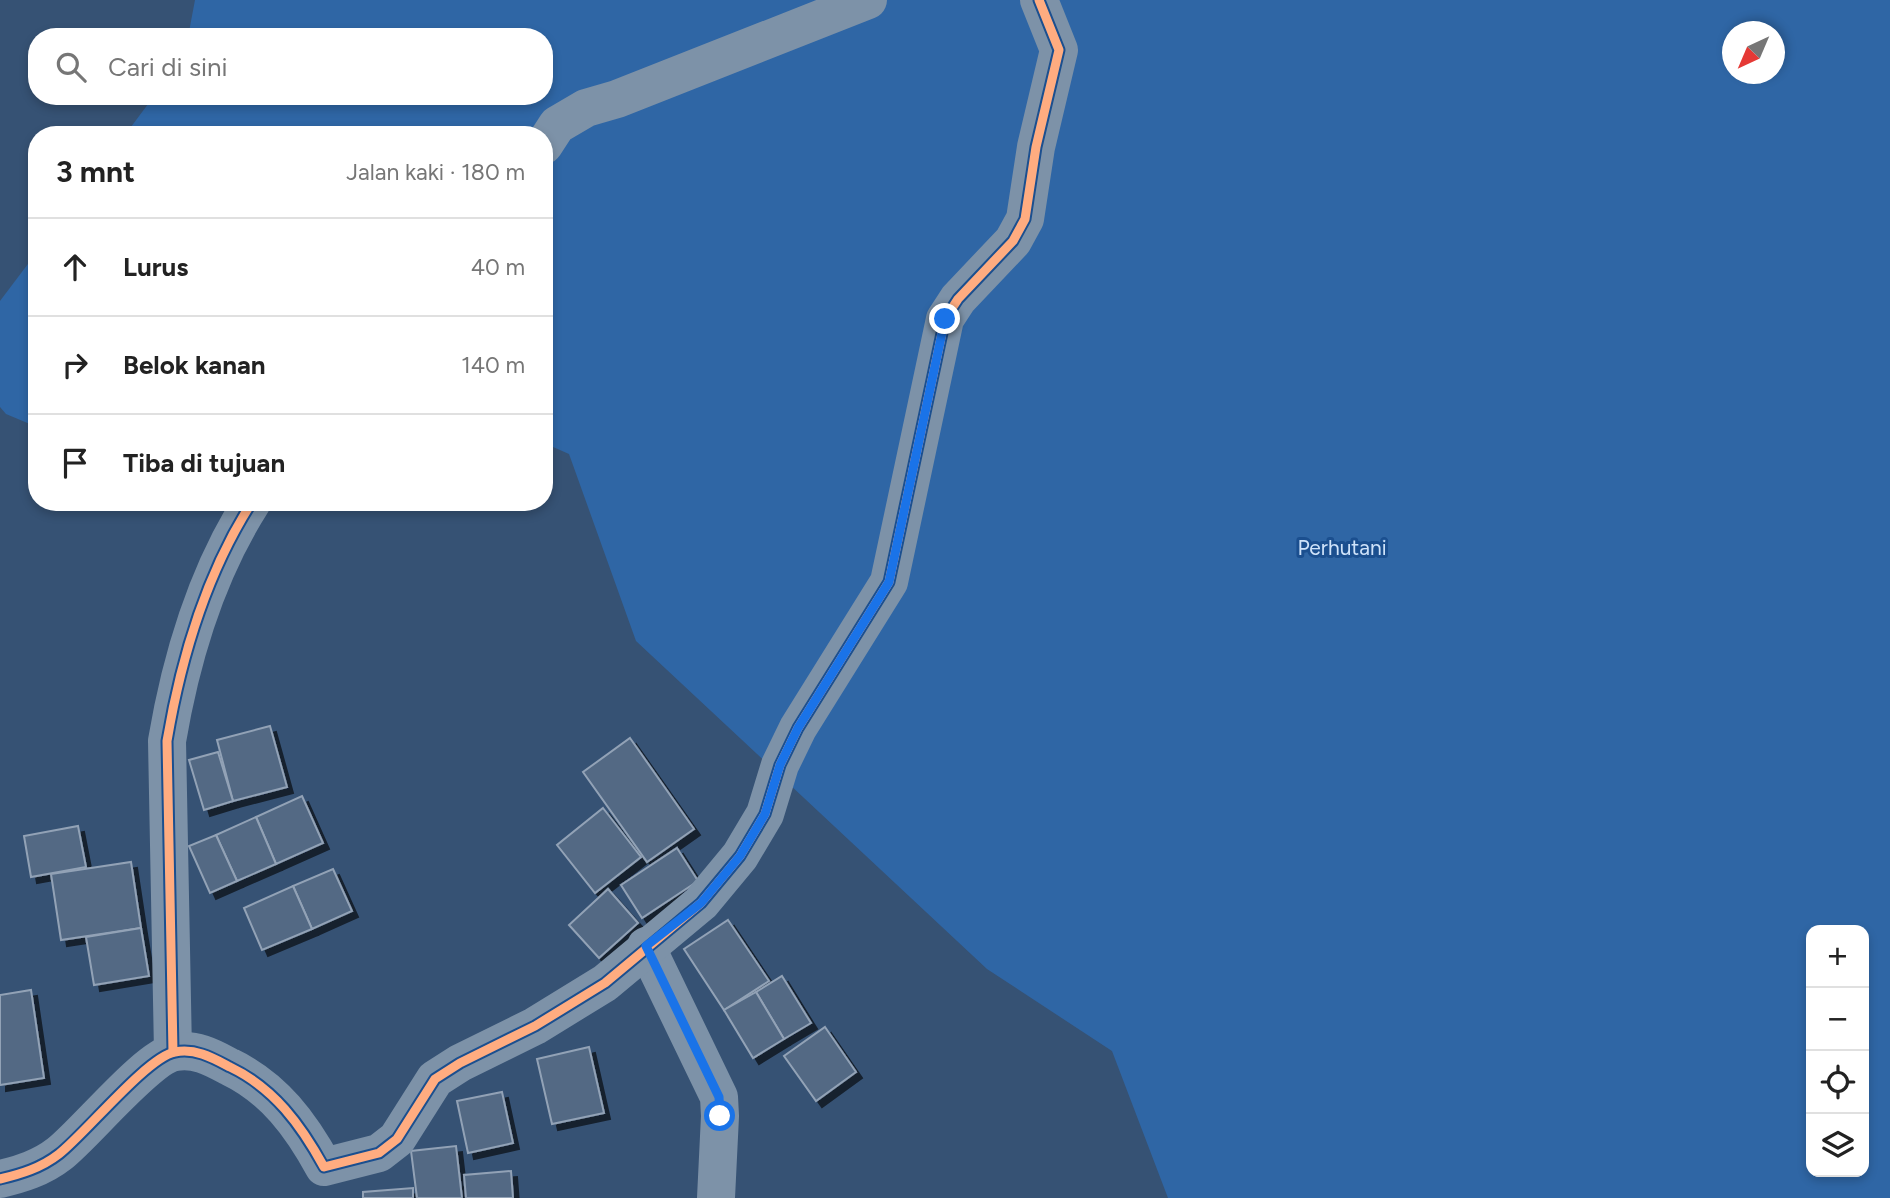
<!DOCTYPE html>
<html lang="id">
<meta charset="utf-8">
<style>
:root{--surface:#fff;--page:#f6f6f6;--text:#222;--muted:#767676;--line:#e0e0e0}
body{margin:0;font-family:Figtree,sans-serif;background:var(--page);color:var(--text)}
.controls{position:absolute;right:21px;bottom:21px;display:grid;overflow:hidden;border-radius:14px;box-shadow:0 4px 10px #0003}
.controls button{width:63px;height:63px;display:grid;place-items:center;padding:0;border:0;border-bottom:2px solid var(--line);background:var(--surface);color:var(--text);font:35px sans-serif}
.compass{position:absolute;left:1722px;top:21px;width:63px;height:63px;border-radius:50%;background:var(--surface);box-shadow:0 4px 10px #0003;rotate:224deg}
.stop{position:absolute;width:21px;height:21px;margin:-16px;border:5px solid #1a73e8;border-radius:50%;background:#fff}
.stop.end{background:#1a73e8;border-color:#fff;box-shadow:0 2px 7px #0008}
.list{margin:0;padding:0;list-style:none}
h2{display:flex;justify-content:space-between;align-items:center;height:91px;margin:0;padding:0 28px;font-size:30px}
h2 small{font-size:23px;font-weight:400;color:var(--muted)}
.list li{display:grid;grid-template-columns:46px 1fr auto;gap:21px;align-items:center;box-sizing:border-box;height:98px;padding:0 28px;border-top:2px solid var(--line)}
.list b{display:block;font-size:26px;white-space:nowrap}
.list em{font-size:23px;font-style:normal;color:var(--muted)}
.icon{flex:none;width:38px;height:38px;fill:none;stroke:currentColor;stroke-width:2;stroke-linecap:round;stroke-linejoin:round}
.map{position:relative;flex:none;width:1890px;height:1198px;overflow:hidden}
.search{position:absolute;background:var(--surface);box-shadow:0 4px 10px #0003;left:28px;top:28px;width:525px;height:77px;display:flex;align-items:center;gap:18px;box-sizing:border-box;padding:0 24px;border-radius:28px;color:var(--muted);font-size:26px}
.panel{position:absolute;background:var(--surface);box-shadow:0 4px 10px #0003;left:28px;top:126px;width:525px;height:385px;border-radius:28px}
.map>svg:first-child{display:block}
.green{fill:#2f66a5;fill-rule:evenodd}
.building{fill:#526984;stroke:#92a2b6;stroke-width:2;filter:url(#shadow)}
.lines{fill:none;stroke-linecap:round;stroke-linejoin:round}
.street{stroke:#7d92a8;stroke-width:38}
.cycleway-casing{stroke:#1b4f8f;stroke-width:13}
.cycleway{stroke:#ffac80;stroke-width:9}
.route{stroke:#1a73e8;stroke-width:9}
.labels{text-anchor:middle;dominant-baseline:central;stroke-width:6;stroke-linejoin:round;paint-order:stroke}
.park-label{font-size:21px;fill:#cfe3fa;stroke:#1b4f8f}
</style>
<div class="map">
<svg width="1890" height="1198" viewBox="0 0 1890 1198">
<defs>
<filter id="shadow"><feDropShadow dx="6" dy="6" stdDeviation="0" flood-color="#0009"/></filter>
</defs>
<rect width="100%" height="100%" fill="#365274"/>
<g class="green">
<path d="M 195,0 L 1890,0 L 1890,1198 L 1168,1198 L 1112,1051 L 987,969 L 636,641 L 569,454 L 544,443 L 544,135 L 125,135 L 154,96 L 544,96 L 544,37 L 188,37 ZM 1732,32 L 1774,32 L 1774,74 L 1732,74 ZM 1811,930 L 1864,930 L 1864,1172 L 1811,1172 Z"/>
<polygon points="37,252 37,427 6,414 0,407 0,301"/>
</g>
<g class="building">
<polygon points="270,726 287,787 233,801 217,740"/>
<polygon points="630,738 694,829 647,862 583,772"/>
<polygon points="218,752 233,801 204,810 189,760"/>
<polygon points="302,796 323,843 276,864 256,817"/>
<polygon points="603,808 641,857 595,893 557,845"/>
<polygon points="256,817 276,864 237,881 216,835"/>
<polygon points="78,826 86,867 31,877 24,836"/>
<polygon points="216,835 237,881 210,893 189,846"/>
<polygon points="677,848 698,881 642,918 621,885"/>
<polygon points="131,862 141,928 61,940 51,874"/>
<polygon points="333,869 352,911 312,929 293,886"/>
<polygon points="293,886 312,929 262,950 244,908"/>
<polygon points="608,889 638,923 599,958 569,925"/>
<polygon points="728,920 769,981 724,1010 684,949"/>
<polygon points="141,928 149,976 94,985 86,937"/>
<polygon points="782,976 811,1023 784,1039 756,992"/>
<polygon points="31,990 44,1078 0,1085 0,995"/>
<polygon points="756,992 784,1039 753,1058 724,1010"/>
<polygon points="825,1027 856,1072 816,1101 784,1056"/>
<polygon points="589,1047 604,1113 552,1124 537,1059"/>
<polygon points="502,1092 513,1143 468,1153 457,1101"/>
<polygon points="456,1146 462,1198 417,1198 411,1151"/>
<polygon points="511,1171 513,1198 466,1198 464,1175"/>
<polygon points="413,1188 413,1198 363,1198 363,1192"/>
</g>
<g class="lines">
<g class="street">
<polyline points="544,145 557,125 586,108 617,99 868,0"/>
<polyline points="646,946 719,1097 720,1116 716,1198"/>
<path d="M 173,1052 L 167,741 C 181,658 206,574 252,502"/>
<path d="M 0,1179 C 21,1174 41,1168 59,1154 C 85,1134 147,1057 175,1052 C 196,1048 213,1058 230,1067 C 274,1088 301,1125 324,1167 L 379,1153 L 397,1139 L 435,1079 L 460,1063 L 535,1026 L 605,983 L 701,903 L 740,856 L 765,814 L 780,765 L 798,728 L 889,582 L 945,319 L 958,299 L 1013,241 L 1025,219 L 1036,147 L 1059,50 L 1039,0"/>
</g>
<g class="cycleway-casing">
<g id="cycleway">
<path d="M 173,1052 L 167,741 C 181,658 206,574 252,502"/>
<path d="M 0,1179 C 21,1174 41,1168 59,1154 C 85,1134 147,1057 175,1052 C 196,1048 213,1058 230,1067 C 274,1088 301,1125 324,1167 L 379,1153 L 397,1139 L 435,1079 L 460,1063 L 535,1026 L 605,983 L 701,903 L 740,856 L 765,814 L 780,765 L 798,728 L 889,582 L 945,319 L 958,299 L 1013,241 L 1025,219 L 1036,147 L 1059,50 L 1039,0"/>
</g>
</g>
<use href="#cycleway" class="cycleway"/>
</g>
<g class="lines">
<polyline class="route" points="720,1116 719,1097 646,946 701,903 740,856 765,814 780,765 798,728 889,582 945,319"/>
</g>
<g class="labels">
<g class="park-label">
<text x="1342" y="547">Perhutani</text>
</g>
</g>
</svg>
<div class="controls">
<button>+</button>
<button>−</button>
<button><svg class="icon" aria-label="locate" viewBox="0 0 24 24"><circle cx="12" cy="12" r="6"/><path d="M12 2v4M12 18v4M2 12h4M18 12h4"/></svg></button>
<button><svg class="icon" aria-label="layers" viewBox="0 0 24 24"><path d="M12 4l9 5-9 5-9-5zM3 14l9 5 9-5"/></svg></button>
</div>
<svg class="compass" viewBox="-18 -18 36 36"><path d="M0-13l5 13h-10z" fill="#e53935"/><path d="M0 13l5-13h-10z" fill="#767676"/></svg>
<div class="stop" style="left:720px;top:1116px"></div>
<div class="stop end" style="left:945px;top:319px"></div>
<div class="search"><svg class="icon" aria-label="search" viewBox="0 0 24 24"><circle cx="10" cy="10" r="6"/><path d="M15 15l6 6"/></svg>Cari di sini</div>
<section class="panel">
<h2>3 mnt<small>Jalan kaki · 180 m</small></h2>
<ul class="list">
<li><svg class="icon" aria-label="ahead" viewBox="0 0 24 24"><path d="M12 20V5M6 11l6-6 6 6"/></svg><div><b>Lurus</b></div><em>40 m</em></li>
<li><svg class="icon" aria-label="right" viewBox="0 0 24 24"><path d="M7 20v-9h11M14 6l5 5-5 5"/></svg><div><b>Belok kanan</b></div><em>140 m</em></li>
<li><svg class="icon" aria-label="arrive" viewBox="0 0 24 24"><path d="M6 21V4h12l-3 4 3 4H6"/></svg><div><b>Tiba di tujuan</b></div></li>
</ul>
</section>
</div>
